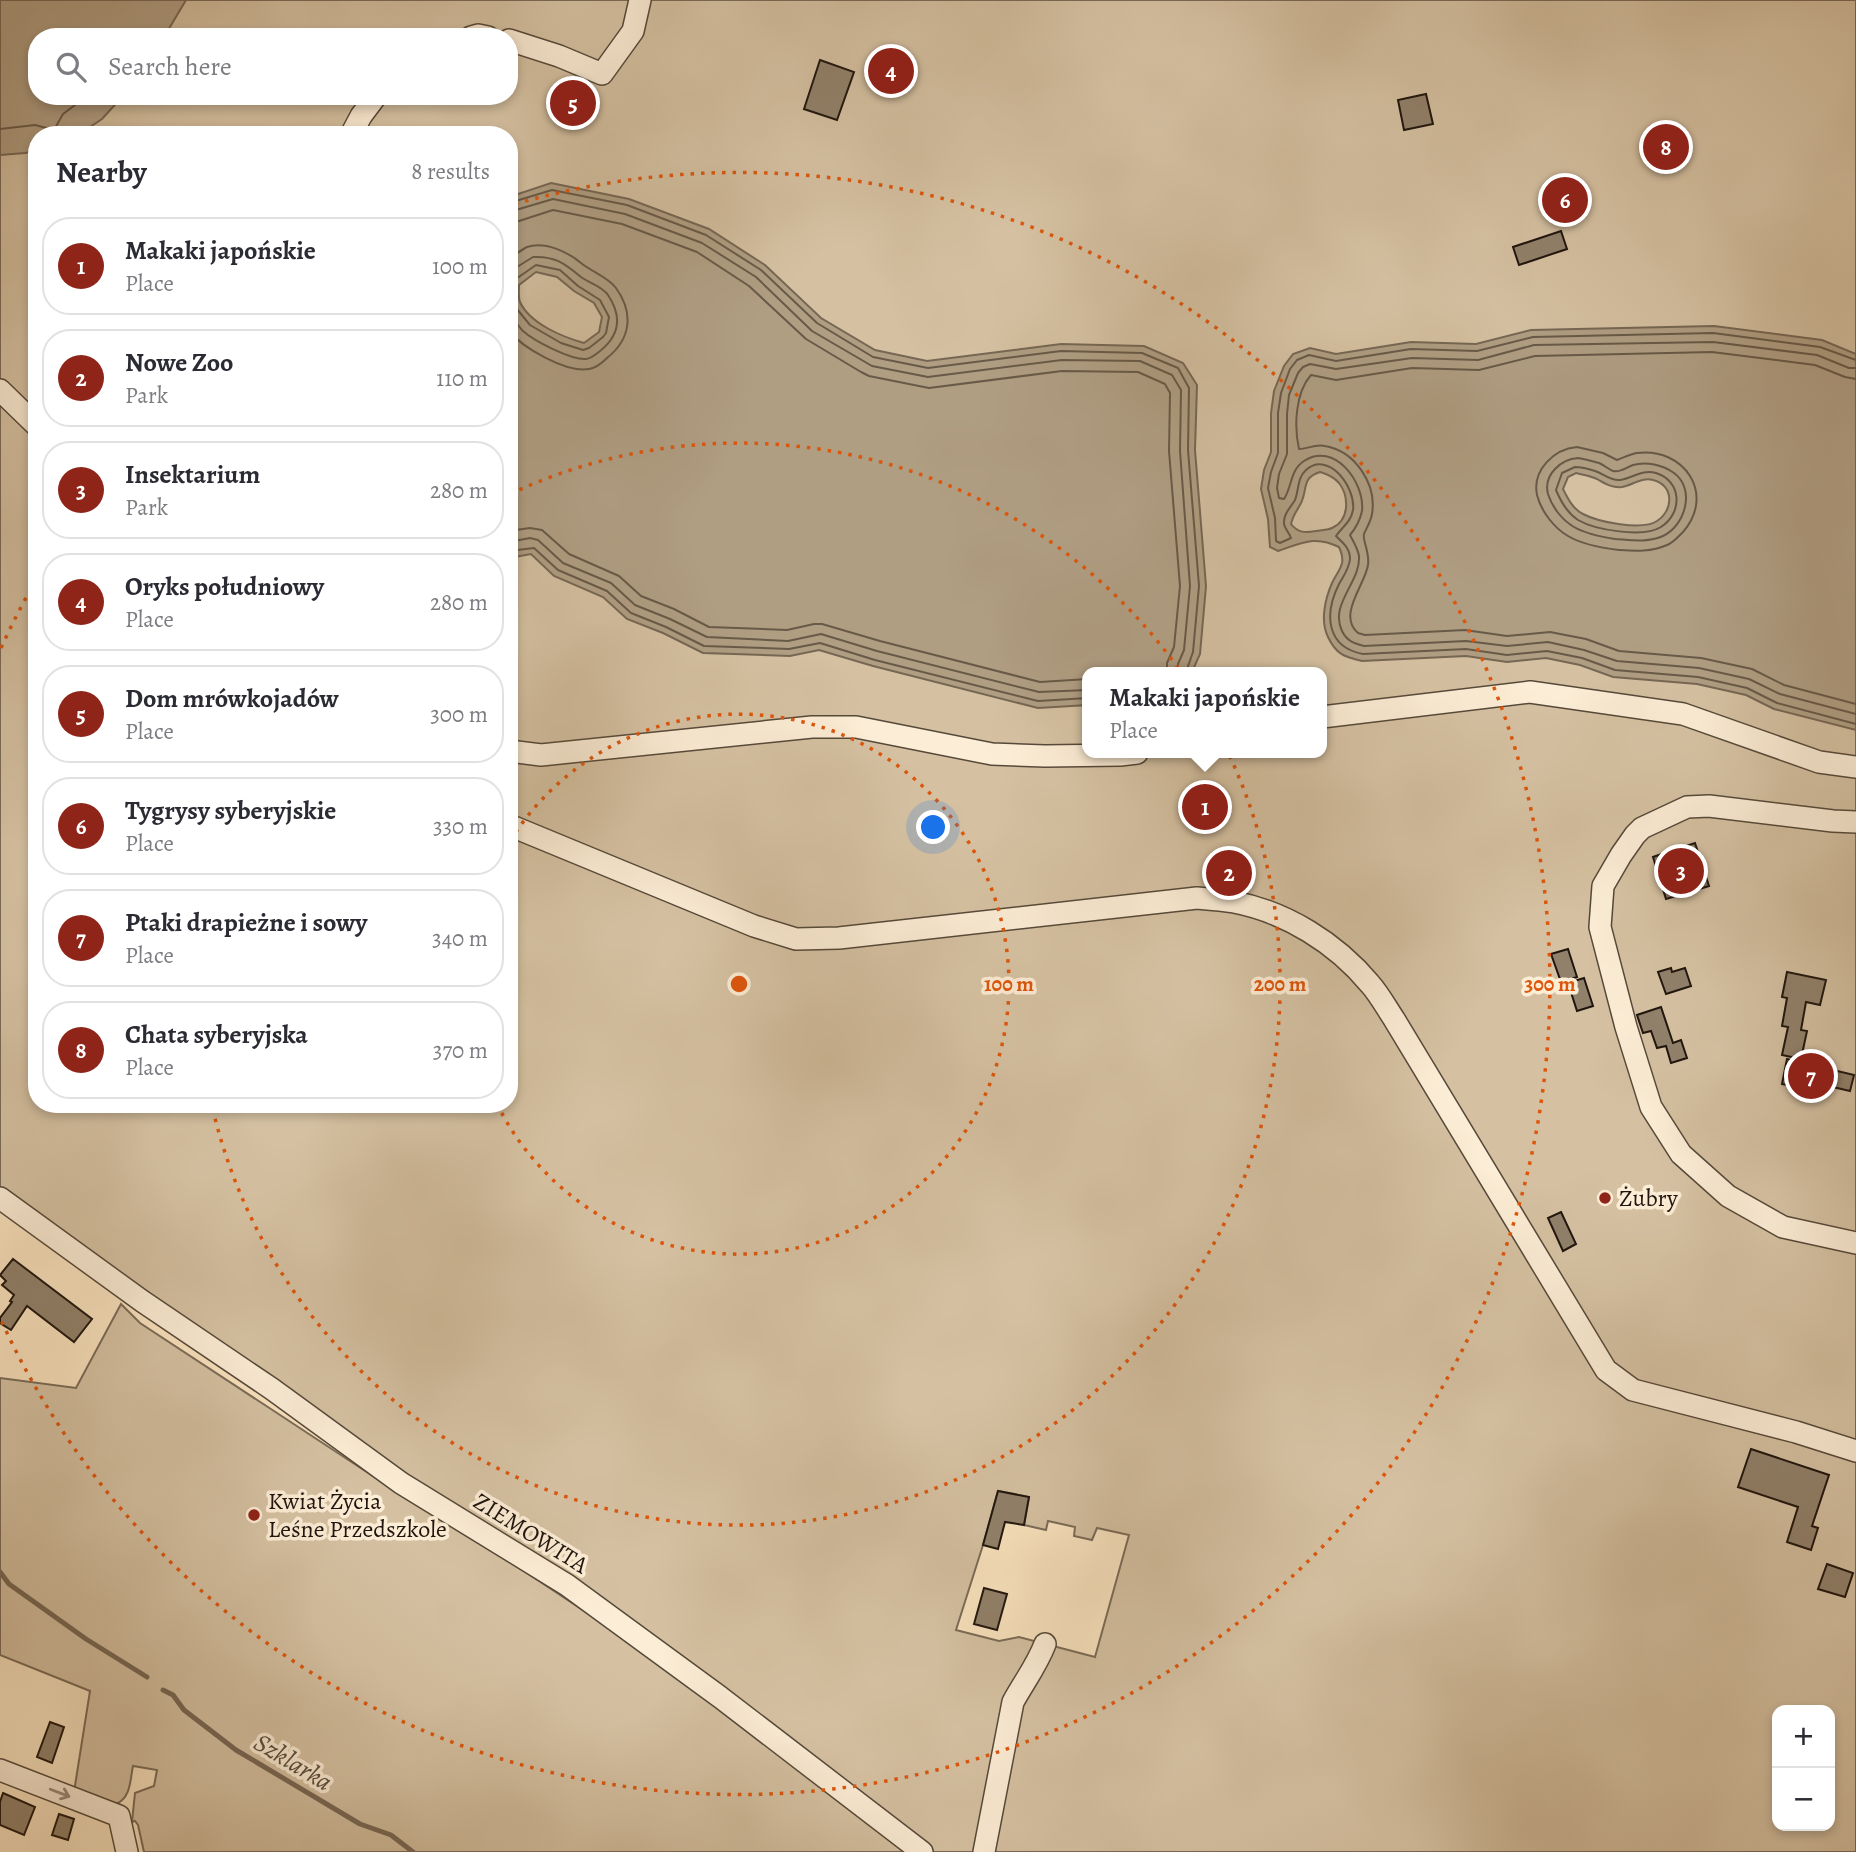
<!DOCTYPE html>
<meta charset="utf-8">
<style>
:root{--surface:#fff;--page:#f2f2f3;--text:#2b2b33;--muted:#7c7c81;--line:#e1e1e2;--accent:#8f2418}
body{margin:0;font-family:Alegreya,serif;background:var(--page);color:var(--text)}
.controls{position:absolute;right:21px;bottom:21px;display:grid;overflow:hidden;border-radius:14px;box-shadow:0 4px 10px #0003}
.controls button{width:63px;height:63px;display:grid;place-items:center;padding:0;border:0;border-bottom:2px solid var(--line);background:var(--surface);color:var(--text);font:35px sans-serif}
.you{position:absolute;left:934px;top:828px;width:24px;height:24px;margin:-18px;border:5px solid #fff;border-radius:50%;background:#1a73e8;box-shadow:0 0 0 10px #1a73e833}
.badge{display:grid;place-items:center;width:46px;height:46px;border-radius:50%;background:var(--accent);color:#fff;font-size:23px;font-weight:700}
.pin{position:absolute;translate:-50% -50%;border:4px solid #fff;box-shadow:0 2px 7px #0006}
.popup{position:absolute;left:1082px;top:667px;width:245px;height:91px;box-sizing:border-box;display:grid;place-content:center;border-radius:14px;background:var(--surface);filter:drop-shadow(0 2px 5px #0005);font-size:23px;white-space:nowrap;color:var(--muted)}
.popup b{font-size:26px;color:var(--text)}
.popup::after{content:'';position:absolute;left:50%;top:100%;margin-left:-14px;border:14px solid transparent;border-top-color:var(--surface)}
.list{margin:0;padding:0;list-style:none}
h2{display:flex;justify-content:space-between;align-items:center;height:91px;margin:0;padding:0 28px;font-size:30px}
h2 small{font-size:23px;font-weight:400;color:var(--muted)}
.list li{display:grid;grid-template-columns:46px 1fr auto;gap:21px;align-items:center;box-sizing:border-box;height:98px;margin:0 14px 14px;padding:0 14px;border:2px solid var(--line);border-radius:28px}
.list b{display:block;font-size:26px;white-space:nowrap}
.list p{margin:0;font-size:23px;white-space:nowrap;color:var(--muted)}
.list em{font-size:23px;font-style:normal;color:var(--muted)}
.icon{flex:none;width:38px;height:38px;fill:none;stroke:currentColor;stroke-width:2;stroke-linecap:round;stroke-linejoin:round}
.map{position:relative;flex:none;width:1856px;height:1852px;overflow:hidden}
.search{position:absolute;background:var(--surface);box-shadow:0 4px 10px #0003;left:28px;top:28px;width:490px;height:77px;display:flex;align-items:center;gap:18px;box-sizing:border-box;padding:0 24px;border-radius:28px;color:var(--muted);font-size:26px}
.panel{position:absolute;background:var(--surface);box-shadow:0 4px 10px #0003;left:28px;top:126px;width:490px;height:987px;border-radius:28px}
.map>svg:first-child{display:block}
.green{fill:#d5c1a2;stroke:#7a6b58;stroke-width:2;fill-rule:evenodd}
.water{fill:#b09e83;stroke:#766754;stroke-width:2;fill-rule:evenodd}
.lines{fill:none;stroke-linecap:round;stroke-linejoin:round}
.shore{stroke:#685a48;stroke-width:2}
.stream{stroke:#766754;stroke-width:5}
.building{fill:#91816b;stroke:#1f150e;stroke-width:2}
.minor-casing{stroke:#56493a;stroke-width:24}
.minor{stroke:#fcedd6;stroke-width:21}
.oneway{stroke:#998c7c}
.ring{fill:none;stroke:#de560c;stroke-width:3.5;stroke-dasharray:3.5 7}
.poi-dot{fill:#8f2418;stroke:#fcedd6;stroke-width:2.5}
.labels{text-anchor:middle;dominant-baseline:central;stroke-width:7;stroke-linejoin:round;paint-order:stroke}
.poi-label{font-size:24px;fill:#1f150e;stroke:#fcedd6;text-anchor:start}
.street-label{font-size:24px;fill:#1f150e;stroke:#fcedd6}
.water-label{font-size:26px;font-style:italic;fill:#594c3d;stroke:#fcedd6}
.centre{fill:#de560c;stroke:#fcedd6;stroke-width:3.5}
.ring-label{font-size:21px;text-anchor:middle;font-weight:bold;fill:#de560c;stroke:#fcedd6;stroke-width:7;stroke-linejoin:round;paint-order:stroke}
</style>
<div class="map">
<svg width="1856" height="1852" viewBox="0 0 1856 1852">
<rect width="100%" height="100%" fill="#fae4c0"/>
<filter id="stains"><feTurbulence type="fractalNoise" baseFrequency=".00286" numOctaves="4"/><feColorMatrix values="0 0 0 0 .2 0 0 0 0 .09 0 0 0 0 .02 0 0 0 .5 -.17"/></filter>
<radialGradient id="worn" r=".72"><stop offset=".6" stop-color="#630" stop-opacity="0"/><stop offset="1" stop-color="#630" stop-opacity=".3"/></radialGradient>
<g class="green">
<path d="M 0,0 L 1856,0 L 1856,1852 L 934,1852 L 769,1725 L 404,1477 L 0,1191 ZM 37,37 L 509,37 L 509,96 L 37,96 ZM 37,135 L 509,135 L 509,1104 L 37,1104 ZM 1088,672 L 1322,672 L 1322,753 L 1088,753 ZM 998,1491 L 1029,1497 L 1024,1525 L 1046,1530 L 1048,1521 L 1075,1527 L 1074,1536 L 1092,1540 L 1097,1528 L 1129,1535 L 1095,1657 L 1019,1637 L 999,1641 L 956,1630 L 983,1545 ZM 1777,1710 L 1830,1710 L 1830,1826 L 1777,1826 Z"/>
<path d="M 121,1304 L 140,1323 L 388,1486 L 497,1553 L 673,1670 L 910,1852 L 144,1852 L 138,1825 L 135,1821 L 132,1822 L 135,1793 L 154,1786 L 157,1770 L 133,1766 C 130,1780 131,1798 116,1804 L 74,1792 L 90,1691 L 0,1655 L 0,1378 L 76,1388 Z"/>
</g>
<g class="water">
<polygon points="0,0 186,0 164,37 37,37 37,96 123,96 102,119 78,135 37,135 37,151 25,153 0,155"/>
<path d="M 551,183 L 629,199 L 709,229 L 765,265 L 821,318 L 875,350 L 927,361 L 1061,344 L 1144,346 L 1183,363 L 1197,385 L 1195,450 L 1206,586 L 1200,654 L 1192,672 L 1088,672 L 1088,705 L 1038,708 L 873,666 L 819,650 L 790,656 L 703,653 L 663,633 L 627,619 L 603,597 L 554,576 L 531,554 L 509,558 L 509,197 ZM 536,272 L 557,277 L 574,291 L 594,303 L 602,317 L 599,332 L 584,343 C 563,337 530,324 520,302 C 518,297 519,290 519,285 Z"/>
<path d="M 1714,326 L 1822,340 L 1856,354 L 1856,730 L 1774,709 L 1746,695 L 1697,684 L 1613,677 L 1580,665 L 1546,658 L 1507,662 L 1466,656 L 1362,661 C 1344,657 1336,654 1328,637 C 1320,621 1325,599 1332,583 C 1339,568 1347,565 1339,547 C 1315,535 1302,543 1278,551 L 1270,547 L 1268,519 L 1261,489 L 1264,470 L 1271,452 L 1271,413 L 1274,391 L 1284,366 L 1293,354 L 1310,348 L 1336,354 L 1411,342 L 1476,344 L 1531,330 ZM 1320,472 C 1327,474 1334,477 1339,483 C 1349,496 1350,520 1332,528 C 1328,530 1321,530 1316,531 C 1305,533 1298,533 1291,524 C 1293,515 1297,511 1301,503 C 1308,489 1301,478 1320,472 ZM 1576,473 C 1583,475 1591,476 1597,479 C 1606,484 1612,488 1622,487 C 1633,485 1641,477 1653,480 C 1674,485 1674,510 1657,521 C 1642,531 1598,522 1583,514 C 1573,509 1568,499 1563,489 L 1568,477 Z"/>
</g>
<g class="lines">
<g class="shore">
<polyline points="0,129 35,125 54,130 63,114 87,96"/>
<polyline points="509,203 552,190 627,205 706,235 761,270 817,323 873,357 928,368 1061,351 1142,353 1178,368 1189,388 1188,450 1199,586 1193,652 1186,672"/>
<polyline points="509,212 553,199 625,214 702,243 756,277 812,331 872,366 928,377 1062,360 1140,361 1172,375 1181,390 1180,451 1190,586 1184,650 1178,664 1177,672"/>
<polyline points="509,222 519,221 553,210 622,224 697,252 749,286 806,339 861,372 869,376 929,388 1062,371 1138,372 1165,384 1170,393 1169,451 1180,586 1174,647 1167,663 1167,672"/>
<path d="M 509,259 C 515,255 521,250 527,247 C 545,241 568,252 581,263 C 592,272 608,277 616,288 C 634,313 631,339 607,358 C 602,363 596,368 589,369 C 566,373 523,348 509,331"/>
<polygon points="536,265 560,270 578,286 600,300 609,317 606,333 603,337 589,348 583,350 561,343 530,325 512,303 513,281"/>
<path d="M 509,272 L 533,257 C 556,256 565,264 581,277 C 589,283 602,286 608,295 C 622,316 620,335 600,351 C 596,354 592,358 586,359 C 571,360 534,341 523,331 C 518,326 514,319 509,314"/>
<path d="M 1856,360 L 1820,347 L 1713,333 L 1533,337 L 1477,351 L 1411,349 L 1336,361 L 1309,355 L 1297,360 L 1290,369 L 1281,393 L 1278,413 L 1278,453 L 1271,472 L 1268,488 L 1275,518 L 1276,541 L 1280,543 L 1291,538 C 1290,534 1285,529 1284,524 C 1283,514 1291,507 1295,500 C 1299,490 1297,478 1306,470 C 1329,450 1356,488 1353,510 C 1351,522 1342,527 1336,536 C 1343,543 1350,548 1350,559 C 1349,569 1344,575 1339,584 C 1324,614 1326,647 1363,654 L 1466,649 L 1507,655 L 1547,651 L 1582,658 L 1615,670 L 1698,677 L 1747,688 L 1777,703 L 1856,724"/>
<path d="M 1856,368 L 1849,368 L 1817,355 L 1713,342 L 1534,345 L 1478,360 L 1412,358 L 1336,369 L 1310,364 L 1303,367 L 1298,373 L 1289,395 L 1287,414 L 1287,454 L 1279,474 L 1277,488 L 1279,498 L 1284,499 C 1292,487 1290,470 1304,461 C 1334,441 1365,482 1362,511 C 1360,520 1356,528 1350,535 C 1353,541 1358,549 1359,556 C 1361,582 1329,604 1342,631 C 1347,641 1353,643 1364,646 L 1466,641 L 1507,646 L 1548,642 L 1584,650 L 1617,661 L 1699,668 L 1749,679 L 1780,694 L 1856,714"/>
<path d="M 1856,379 L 1845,377 L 1815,365 L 1712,352 L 1535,356 L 1479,370 L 1412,368 L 1336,380 L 1311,375 C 1295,393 1294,427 1299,449 C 1307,449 1315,444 1325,446 C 1355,451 1377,484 1372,514 C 1371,521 1367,527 1364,534 C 1362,539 1370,553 1368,565 C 1365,585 1337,615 1358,633 L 1365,635 L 1465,630 L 1507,636 L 1550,632 L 1586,639 L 1619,651 L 1701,658 L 1752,669 L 1784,685 L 1856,704"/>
<path d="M 1577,447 L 1603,453 L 1617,460 C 1623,458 1630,454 1637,453 C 1684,447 1716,494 1683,532 C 1678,537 1673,543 1667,545 C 1651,552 1636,551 1619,550 C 1602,548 1583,545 1568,536 C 1554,528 1541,511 1537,495 C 1532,470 1554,449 1577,447 Z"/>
<path d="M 1578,458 C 1585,459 1592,461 1599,463 C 1604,465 1608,469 1613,471 C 1620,473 1627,467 1633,465 C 1646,461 1663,465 1674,473 C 1696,489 1685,526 1663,536 C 1647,543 1631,540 1615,539 C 1602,537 1586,534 1574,527 C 1562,520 1552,507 1548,494 C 1543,475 1561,459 1578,458 Z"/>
<path d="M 1575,467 C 1582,467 1589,469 1595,471 C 1604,474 1610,481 1620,480 C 1633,478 1642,469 1656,473 C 1682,481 1683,513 1661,527 C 1643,538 1595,530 1578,520 C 1567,513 1561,502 1556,490 L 1562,473 Z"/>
<polyline points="509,531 530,528 542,530 569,554 619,576 641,596 674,609 709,627 787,630 814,624 822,624 880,641 1040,682 1088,679"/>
<polyline points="509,542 530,538 538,540 563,563 611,583 635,605 670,619 707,637 788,641 821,634 877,651 1039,692 1088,690"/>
<polyline points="509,551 534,548 558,570 607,591 631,613 666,627 704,646 789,649 820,643 875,660 1038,701 1088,698"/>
</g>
<g class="stream">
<polyline points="0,1572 9,1584 86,1639 147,1677"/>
<polyline points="163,1690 173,1695 184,1710 236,1750 360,1824 391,1835 413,1852"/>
</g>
</g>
<g class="building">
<polygon points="820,60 854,72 837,120 804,109"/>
<polygon points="565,82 593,92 582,124 554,114"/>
<polygon points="1426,94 1433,124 1404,130 1398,100"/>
<polygon points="1652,132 1684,137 1680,159 1648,153"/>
<polygon points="1561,231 1567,249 1519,265 1513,247"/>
<polygon points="1695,843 1709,886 1666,899 1653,857"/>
<polygon points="1568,949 1577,977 1561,982 1551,954"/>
<polygon points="1671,968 1672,972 1685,968 1691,986 1666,994 1658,972"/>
<polygon points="1787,972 1826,980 1820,1005 1806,1002 1801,1030 1807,1031 1801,1059 1782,1055 1788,1027 1782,1026 1787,998 1782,997"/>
<polygon points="1584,978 1593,1006 1577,1011 1568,983"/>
<polygon points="1661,1007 1673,1043 1681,1040 1687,1058 1671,1063 1666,1046 1657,1048 1651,1031 1643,1033 1637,1015"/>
<polygon points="1787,1059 1854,1075 1850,1091 1820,1084 1819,1092 1782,1084"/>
<polygon points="1561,1212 1576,1244 1563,1251 1548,1218"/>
<polygon points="13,1259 92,1319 74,1342 27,1306 11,1330 0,1323 0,1318 12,1302 10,1301 14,1295 2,1285 6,1281 0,1275"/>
<polygon points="1751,1449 1829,1475 1812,1526 1818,1528 1811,1550 1787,1542 1798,1507 1738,1487"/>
<polygon points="998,1491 1029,1497 1024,1525 1005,1522 998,1549 983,1545"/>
<polygon points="1827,1564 1853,1573 1845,1597 1818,1589"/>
<polygon points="984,1588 1007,1594 997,1630 974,1624"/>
<polygon points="50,1722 64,1727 52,1763 37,1757"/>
<polygon points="3,1793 35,1807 24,1835 0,1825 0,1802"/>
<polygon points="59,1814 74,1819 68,1840 52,1835"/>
</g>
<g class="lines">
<g class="minor-casing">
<g id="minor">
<polyline points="471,37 478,35 488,37"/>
<polyline points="509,40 559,56 602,74 633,31 640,0"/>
<polyline points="351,135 361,116 376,96"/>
<polyline points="0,390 37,426"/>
<polyline points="1322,717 1530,692 1683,714 1819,762 1856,767"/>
<polyline points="509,751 541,755 812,727 856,727 992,754 1045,756 1120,755 1137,753"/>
<polyline points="1856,822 1833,821 1709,806 1687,807 1642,828 1635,835 1621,855 1603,886 1600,927 1626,1027 1651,1107 1681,1154 1728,1196 1783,1227 1856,1243"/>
<path d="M 509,825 L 754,926 L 796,939 L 839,938 L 1197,898 C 1209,899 1222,900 1234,902 C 1286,912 1336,943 1370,984 C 1379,994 1386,1007 1394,1019 L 1606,1370 L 1633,1390 L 1796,1432 L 1856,1451"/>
<polyline points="0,1198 142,1301 272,1389 401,1483 567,1585 720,1697 922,1852"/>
<polyline points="0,1770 119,1816 127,1852"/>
<path d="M 984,1852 L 1013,1702 C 1024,1682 1037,1665 1045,1644"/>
</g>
</g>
<use href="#minor" class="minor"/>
</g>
<defs><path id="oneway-shaft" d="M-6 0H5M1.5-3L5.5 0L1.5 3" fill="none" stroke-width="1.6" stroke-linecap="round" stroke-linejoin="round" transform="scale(1.75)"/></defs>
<use class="oneway" href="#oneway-shaft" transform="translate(60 1793) rotate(21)"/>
<g class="ring">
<path d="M510 841A270 270 0 1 1 497 1104"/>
<path d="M510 494A541 541 0 1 1 212 1106"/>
<path d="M1 648A811 811 0 0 1 37 578M515 204A811 811 0 1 1 1 1320"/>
</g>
<g class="poi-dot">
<circle cx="1605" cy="1198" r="7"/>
<circle cx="254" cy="1515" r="7"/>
</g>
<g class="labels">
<g class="poi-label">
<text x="1619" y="1198">Żubry</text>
<text x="268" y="1501">Kwiat Życia<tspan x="268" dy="28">Leśne Przedszkole</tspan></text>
</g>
<g class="street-label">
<text transform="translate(531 1533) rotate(32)">ZIEMOWITA</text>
</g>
<g class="water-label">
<text transform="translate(293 1762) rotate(31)">Szklarka</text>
</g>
</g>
<circle cx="739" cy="984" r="10" class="centre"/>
<g class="ring-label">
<text x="1009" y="991">100 m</text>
<text x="1280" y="991">200 m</text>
<text x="1550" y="991">300 m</text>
</g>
<rect width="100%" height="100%" filter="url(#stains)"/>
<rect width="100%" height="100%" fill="url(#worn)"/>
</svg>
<div class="controls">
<button>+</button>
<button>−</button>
</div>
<div class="you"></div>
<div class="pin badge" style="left:1205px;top:807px">1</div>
<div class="popup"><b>Makaki japońskie</b>Place</div>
<div class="pin badge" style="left:1229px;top:873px">2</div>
<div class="pin badge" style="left:1681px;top:871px">3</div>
<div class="pin badge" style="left:891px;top:71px">4</div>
<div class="pin badge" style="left:573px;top:103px">5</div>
<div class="pin badge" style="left:1565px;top:200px">6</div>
<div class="pin badge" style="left:1811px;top:1076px">7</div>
<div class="pin badge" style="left:1666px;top:147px">8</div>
<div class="search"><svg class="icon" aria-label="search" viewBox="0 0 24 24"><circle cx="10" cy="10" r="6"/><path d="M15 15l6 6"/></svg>Search here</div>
<section class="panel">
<h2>Nearby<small>8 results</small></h2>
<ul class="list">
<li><span class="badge">1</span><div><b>Makaki japońskie</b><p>Place</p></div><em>100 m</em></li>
<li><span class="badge">2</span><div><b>Nowe Zoo</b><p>Park</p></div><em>110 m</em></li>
<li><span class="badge">3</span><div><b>Insektarium</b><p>Park</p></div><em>280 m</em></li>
<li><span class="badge">4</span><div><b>Oryks południowy</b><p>Place</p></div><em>280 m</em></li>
<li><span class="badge">5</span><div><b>Dom mrówkojadów</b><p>Place</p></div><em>300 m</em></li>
<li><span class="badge">6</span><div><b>Tygrysy syberyjskie</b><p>Place</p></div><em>330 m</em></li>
<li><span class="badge">7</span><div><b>Ptaki drapieżne i sowy</b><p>Place</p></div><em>340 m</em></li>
<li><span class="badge">8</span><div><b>Chata syberyjska</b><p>Place</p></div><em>370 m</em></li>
</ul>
</section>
</div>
